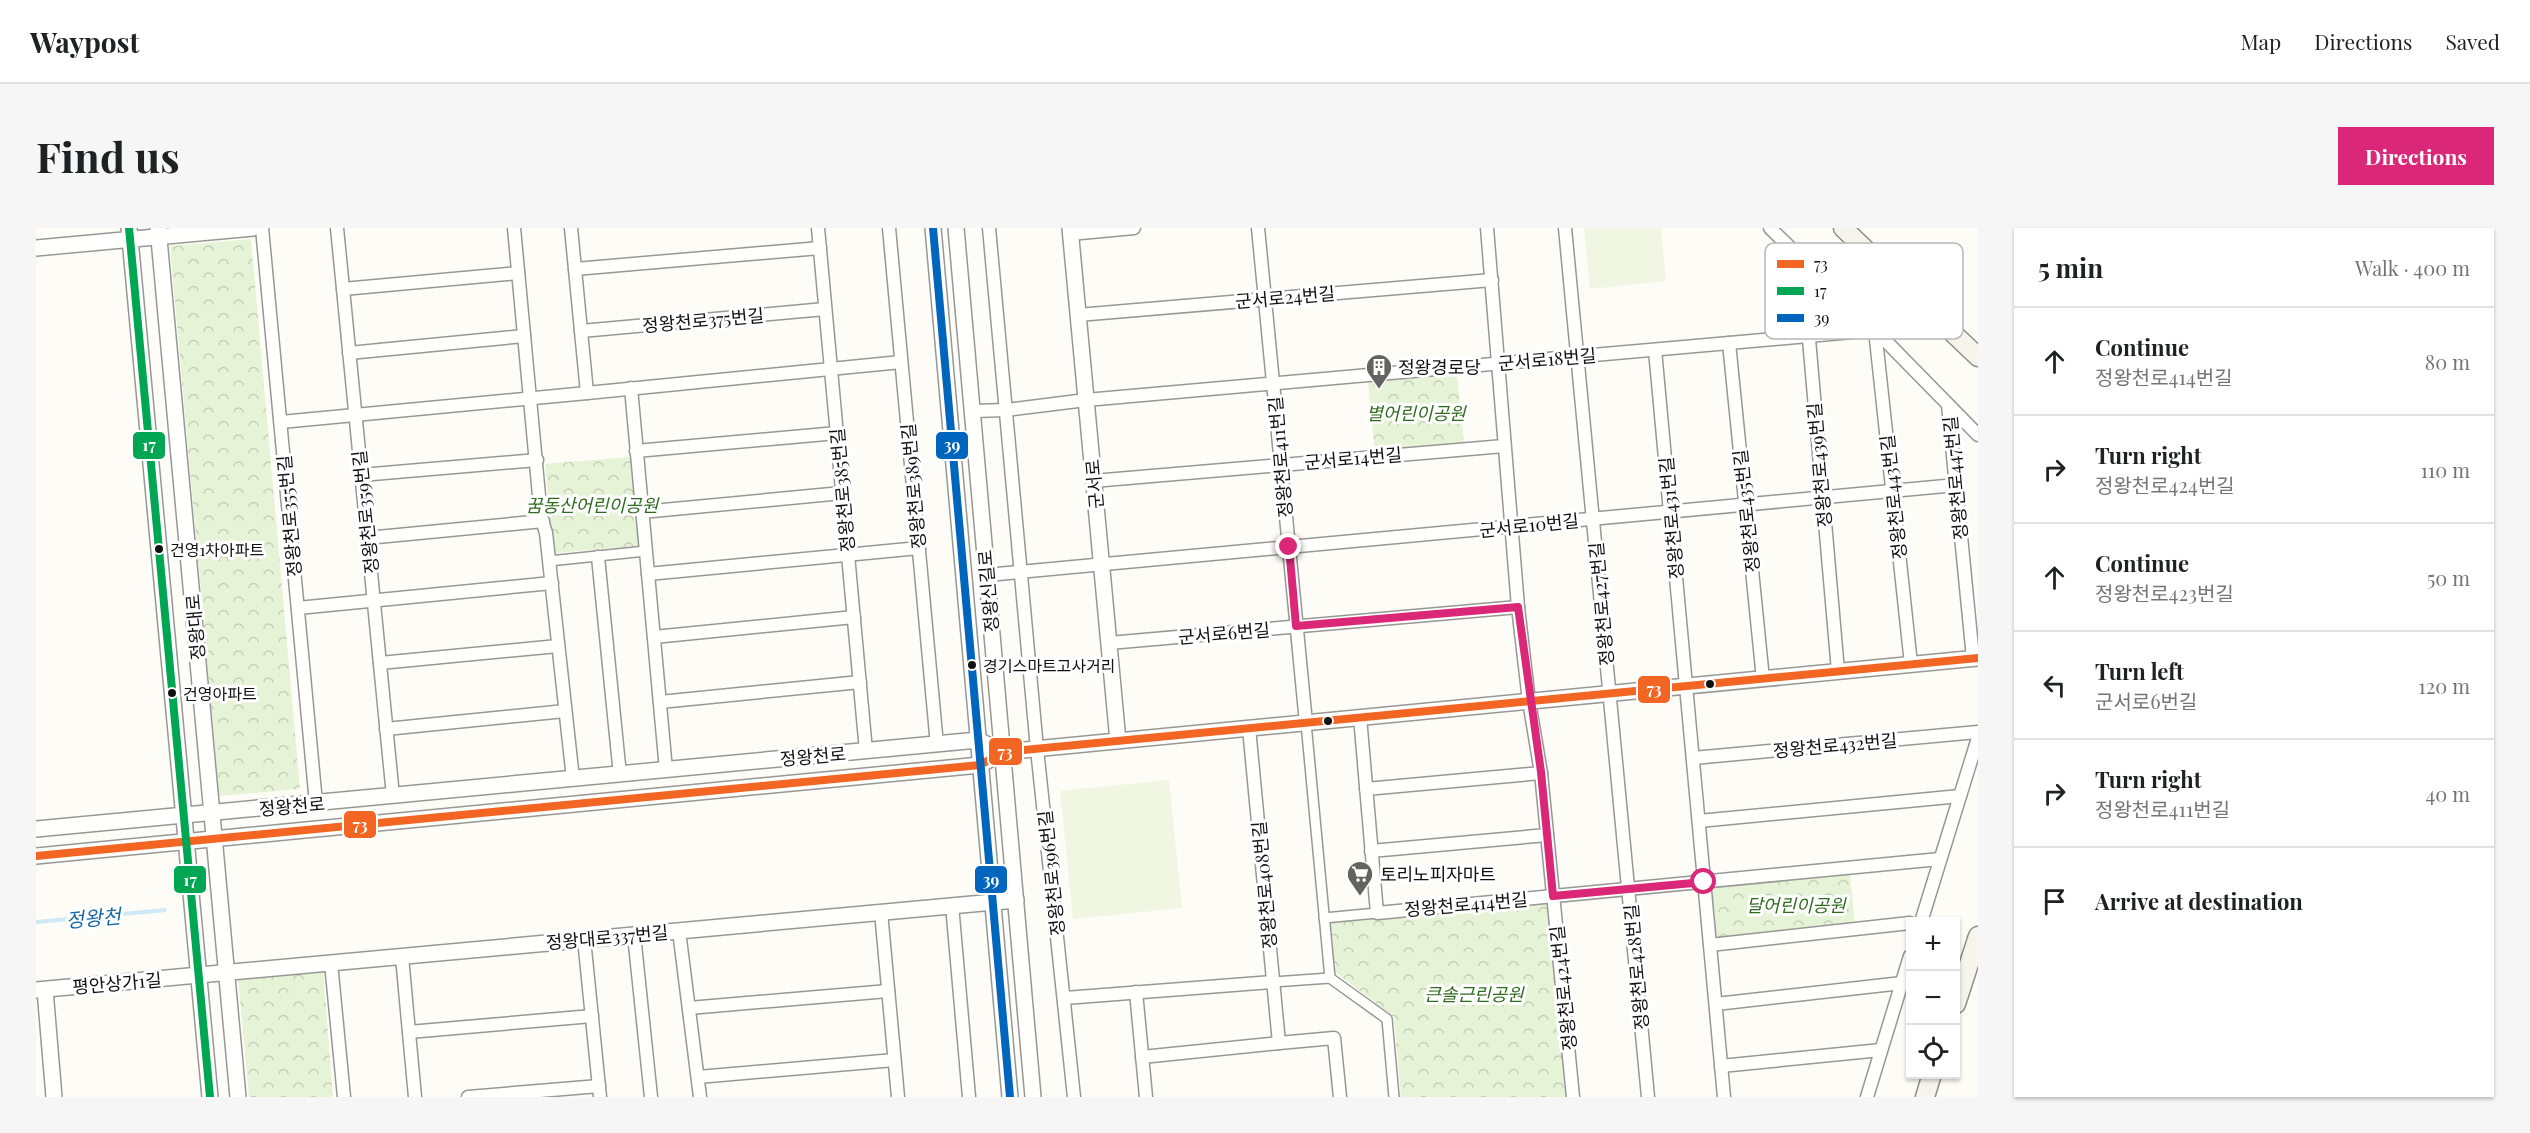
<!DOCTYPE html>
<meta charset="utf-8">
<style>
:root{--surface:#fff;--page:#f6f6f6;--text:#202124;--muted:#757577;--line:#e0e0e0;--accent:#db2777}
body{margin:0;font-family:"Playfair Display","Noto Sans KR",serif;background:var(--page);color:var(--text)}
.controls{position:absolute;right:18px;bottom:18px;display:grid;overflow:hidden;border-radius:0px;box-shadow:0 2px 4px #0004}
.controls button{width:54px;height:54px;display:grid;place-items:center;padding:0;border:0;border-bottom:2px solid var(--line);background:var(--surface);color:var(--text);font:30px sans-serif}
.stop{position:absolute;width:18px;height:18px;margin:-14px;border:4px solid #db2777;border-radius:50%;background:#fff}
.stop.end{background:#db2777;border-color:#fff;box-shadow:0 2px 6px #0008}
.list{margin:0;padding:0;list-style:none}
h2{display:flex;justify-content:space-between;align-items:center;height:78px;margin:0;padding:0 24px;font-size:26px}
h2 small{font-size:20px;font-weight:400;color:var(--muted)}
.list li{display:grid;grid-template-columns:39px 1fr auto;gap:18px;align-items:center;box-sizing:border-box;height:108px;padding:0 24px;border-top:2px solid var(--line)}
.list b{display:block;font-size:22px;white-space:nowrap}
.list p{margin:0;font-size:20px;white-space:nowrap;color:var(--muted)}
.list em{font-size:20px;font-style:normal;color:var(--muted)}
.icon{flex:none;width:33px;height:33px;fill:none;stroke:currentColor;stroke-width:2;stroke-linecap:round;stroke-linejoin:round}
.map{position:relative;flex:none;width:1942px;height:869px;overflow:hidden;border-radius:0px}
header{display:flex;align-items:center;gap:36px;box-sizing:border-box;height:84px;padding:0 30px;background:var(--surface);border-bottom:2px solid var(--line)}
header strong{font-size:28px}
nav{display:flex;gap:33px;margin-inline-start:auto;font-size:21px}
.intro{display:flex;align-items:center;justify-content:space-between;box-sizing:border-box;height:144px;padding:0 36px}
h1{margin:0;font-size:42px}
.button{padding:15px 27px;border-radius:0px;background:var(--accent);color:#fff;font-size:21px;font-weight:700}
main{display:flex;gap:36px;padding:0 36px}
aside{flex:1;background:var(--surface);border-radius:0px;box-shadow:0 2px 4px #0004}
.map>svg:first-child{display:block}
.park{fill:url(#park-crowns)}
.pitch{fill:#f0f6e1}
.water{fill:#cde8f7}
.lines{fill:none;stroke-linecap:round;stroke-linejoin:round}
.pedestrian-casing{stroke:#979795;stroke-width:12}
.minor-casing{stroke:#979795;stroke-width:15}
.tertiary-casing{stroke:#979795;stroke-width:18}
.secondary-casing{stroke:#8e8d8b;stroke-width:21}
.pedestrian{stroke:#fffffe;stroke-width:9}
.minor{stroke:#fffffe;stroke-width:12}
.tertiary{stroke:#fffffe;stroke-width:15}
.secondary{stroke:#f6f4eb;stroke-width:18}
.bus-1-casing{stroke:#fff;stroke-width:12}
.bus-2-casing{stroke:#fff;stroke-width:12}
.bus-3-casing{stroke:#fff;stroke-width:12}
.bus-1{stroke:#f26522;stroke-width:8}
.bus-2{stroke:#00a651;stroke-width:8}
.bus-3{stroke:#0065bd;stroke-width:8}
.route{stroke:#db2777;stroke-width:8}
.bus-dot{fill:#111;stroke:#fff;stroke-width:2}
.labels{text-anchor:middle;dominant-baseline:central;stroke-width:6;stroke-linejoin:round;paint-order:stroke}
.bus-label{font-size:16px;fill:#111;stroke:#fff;text-anchor:start}
.street-label{font-size:18px;fill:#111;stroke:#fff}
.poi-label{font-size:18px;fill:#111;stroke:#fff;text-anchor:start}
.park-label{font-size:18px;font-style:italic;fill:#2f6b1f;stroke:#fff}
.water-label{font-size:20px;font-style:italic;fill:#1768a6;stroke:#fff}
.key{fill:#fff;stroke:#b8b8b8;stroke-width:1.5}
.key-label{font-size:16px;fill:#111}
.line-badge{stroke:#fff;stroke-width:2}
.badge-label{font-size:16px;text-anchor:middle;font-weight:bold;fill:#fff}
</style>
<header>
<strong>Waypost</strong>
<nav><a>Map</a><a>Directions</a><a>Saved</a></nav>
</header>
<div class="intro"><h1>Find us</h1><a class="button">Directions</a></div>
<main>
<div class="map">
<svg width="1942" height="869" viewBox="0 0 1942 869">
<defs>
<pattern id="park-crowns" width="20" height="18" patternUnits="userSpaceOnUse" patternTransform="scale(1.5)"><rect width="20" height="18" fill="#e7f3d7"/><path d="M2 6a3 3 0 1 1 6 0M12 15a3 3 0 1 1 6 0" fill="none" stroke="#c5cfb8"/></pattern>
</defs>
<rect width="100%" height="100%" fill="#fdfcf7"/>
<g class="park">
<polygon points="215,11 264,561 183,568 134,18"/>
<polygon points="1421,146 1428,216 1339,224 1332,154"/>
<polygon points="594,229 603,318 517,325 509,236"/>
<polygon points="1814,645 1819,697 1682,710 1677,706 1672,663 1676,659"/>
<polygon points="1514,671 1532,869 1365,869 1358,789 1298,743 1293,694"/>
<polygon points="287,743 297,869 213,869 202,750"/>
</g>
<g class="pitch">
<polygon points="1548,0 1625,0 1630,53 1554,61"/>
<polygon points="1133,552 1146,680 1037,691 1024,563"/>
</g>
<polygon class="water" points="130,680 130,684 0,696 0,692"/>
<g class="lines">
<g class="pedestrian-casing">
<g id="pedestrian">
<polyline points="513,333 610,323"/>
<polyline points="1270,495 1294,750"/>
<polyline points="1288,690 1341,685"/>
<polyline points="1294,750 1351,791 1358,869"/>
<polyline points="1237,754 1294,750"/>
</g>
</g>
<g class="minor-casing">
<g id="minor">
<polyline points="226,0 280,575"/>
<polyline points="301,0 357,568"/>
<polyline points="478,0 505,289 510,305 537,551"/>
<polyline points="535,0 551,165 865,134"/>
<polyline points="782,0 830,523"/>
<polyline points="853,0 901,517"/>
<polyline points="953,0 1001,521 1038,869"/>
<polyline points="1222,0 1270,495"/>
<polyline points="1451,0 1482,379 1493,473 1505,545 1537,869"/>
<polyline points="1529,0 1612,869"/>
<polyline points="1734,0 1839,102 1942,207"/>
<polyline points="1034,6 1098,0"/>
<polyline points="1766,31 1802,443"/>
<polyline points="539,41 784,20"/>
<polyline points="307,61 482,45"/>
<polyline points="1042,87 1456,52"/>
<polyline points="1839,102 1875,436"/>
<polyline points="545,103 789,81"/>
<polyline points="1693,115 1727,451"/>
<polyline points="1619,122 1688,869"/>
<polyline points="313,125 488,108"/>
<polyline points="595,160 630,542"/>
<polyline points="1912,177 1937,430"/>
<polyline points="937,183 970,182 1050,172 1839,102 1883,59"/>
<polyline points="245,194 551,165"/>
<polyline points="600,223 801,205"/>
<polyline points="325,247 501,232"/>
<polyline points="1057,253 1468,218"/>
<polyline points="606,284 806,265"/>
<polyline points="331,310 507,293"/>
<polyline points="562,329 584,547"/>
<polyline points="612,346 883,320"/>
<polyline points="951,347 1920,257"/>
<polyline points="262,380 516,355"/>
<polyline points="618,409 818,389"/>
<polyline points="1073,415 1482,379"/>
<polyline points="344,435 522,418"/>
<polyline points="624,474 824,454"/>
<polyline points="1324,489 1341,685 1904,631"/>
<polyline points="1213,500 1243,815 1298,810 1304,869"/>
<polyline points="350,501 529,483"/>
<polyline points="1657,530 1942,504"/>
<polyline points="1330,561 1505,545"/>
<polyline points="1663,593 1924,568"/>
<polyline points="1335,623 1511,607"/>
<polyline points="916,677 933,869"/>
<polyline points="845,684 862,869"/>
<polyline points="1885,694 1942,510"/>
<polyline points="643,703 664,869"/>
<polyline points="598,707 615,869"/>
<polyline points="548,711 564,869"/>
<polyline points="1674,717 1874,695"/>
<polyline points="366,729 379,869"/>
<polyline points="295,735 308,869"/>
<polyline points="1100,764 1110,869"/>
<polyline points="1029,770 1237,754"/>
<polyline points="1680,776 1866,755"/>
<polyline points="653,780 852,763"/>
<polyline points="373,804 556,788"/>
<polyline points="1106,829 1243,815"/>
<polyline points="1685,838 1845,822"/>
<polyline points="662,849 858,832"/>
<polyline points="432,869 563,858"/>
<polyline points="1831,869 1874,728"/>
</g>
</g>
<g class="tertiary-casing">
<g id="tertiary">
<polyline points="93,0 174,869"/>
<polyline points="122,0 202,869"/>
<polyline points="897,0 974,869"/>
<polyline points="920,0 997,869"/>
<polyline points="1034,0 1082,513"/>
<polyline points="0,20 217,0"/>
<polyline points="0,601 942,512 967,524"/>
<polyline points="0,628 944,537 967,524 1942,430"/>
<polyline points="0,762 980,672"/>
<polyline points="9,762 18,869"/>
</g>
</g>
<g class="secondary-casing">
<g id="secondary">
<polyline points="1807,0 1942,129"/>
<polyline points="1920,776 1942,708"/>
<polyline points="1889,869 1896,846"/>
</g>
</g>
<use href="#pedestrian" class="pedestrian"/>
<use href="#minor" class="minor"/>
<use href="#tertiary" class="tertiary"/>
<use href="#secondary" class="secondary"/>
<g class="bus-1-casing">
<polyline id="bus-1" points="0,628 944,537 967,524 1942,430"/>
</g>
<g class="bus-2-casing">
<polyline id="bus-2" points="93,0 174,869"/>
</g>
<g class="bus-3-casing">
<polyline id="bus-3" points="897,0 974,869"/>
</g>
<use href="#bus-1" class="bus-1"/>
<use href="#bus-2" class="bus-2"/>
<use href="#bus-3" class="bus-3"/>
</g>
<g class="lines">
<polyline class="route" points="1253,319 1260,398 1482,379 1505,544 1517,668 1668,654"/>
</g>
<defs>
<g id="building-pin" transform="scale(1.35)"><path d="M0 17L-7.5 6A9.5 9.5 0 1 1 7.5 6Z" fill="#646362" stroke="#fff"/><path d="M-4-6H4V6H1V3H-1V6H-4ZM-2.5-4.3h1.7v1.8h-1.7ZM.8-4.3h1.7v1.8H.8ZM-2.5-1h1.7V.8h-1.7ZM.8-1h1.7V.8H.8Z" fill="#fff"/></g>
<g id="supermarket-pin" transform="scale(1.35)"><path d="M0 17L-7.5 6A9.5 9.5 0 1 1 7.5 6Z" fill="#646362" stroke="#fff"/><path d="M-6-5.5h2.5l.6 2H6L4.5 2H-2.5L-4.4-4H-6ZM-1.5 3.2a1.3 1.3 0 1 0 .1 0ZM3 3.2a1.3 1.3 0 1 0 .1 0Z" fill="#fff"/></g>
</defs>
<g fill-rule="evenodd">
<use href="#building-pin" x="1343" y="139"/>
<use href="#supermarket-pin" x="1324" y="646"/>
</g>
<g class="bus-dot">
<circle cx="123" cy="321" r="5"/>
<circle cx="936" cy="437" r="5"/>
<circle cx="1674" cy="456" r="5"/>
<circle cx="136" cy="465" r="5"/>
<circle cx="1292" cy="493" r="5"/>
</g>
<g class="labels">
<g class="bus-label">
<text x="134" y="321">건영1차아파트</text>
<text x="947" y="437">경기스마트고사거리</text>
<text x="147" y="465">건영아파트</text>
</g>
<g class="street-label">
<text transform="translate(1249 69) rotate(-5)">군서로24번길</text>
<text transform="translate(667 92) rotate(-5)">정왕천로375번길</text>
<text transform="translate(1511 131) rotate(-5)">군서로18번길</text>
<text transform="translate(1244 229) rotate(-95)">정왕천로411번길</text>
<text transform="translate(1317 230) rotate(-5)">군서로14번길</text>
<text transform="translate(1783 237) rotate(-95)">정왕천로439번길</text>
<text transform="translate(1919 250) rotate(-95)">정왕천로447번길</text>
<text transform="translate(1058 256) rotate(-95)">군서로</text>
<text transform="translate(877 258) rotate(-95)">정왕천로389번길</text>
<text transform="translate(806 262) rotate(-95)">정왕천로385번길</text>
<text transform="translate(1857 269) rotate(-96)">정왕천로443번길</text>
<text transform="translate(1710 283) rotate(-96)">정왕천로435번길</text>
<text transform="translate(329 284) rotate(-96)">정왕천로359번길</text>
<text transform="translate(253 288) rotate(-95)">정왕천로355번길</text>
<text transform="translate(1635 290) rotate(-95)">정왕천로431번길</text>
<text transform="translate(1493 297) rotate(-6)">군서로10번길</text>
<text transform="translate(952 363) rotate(-95)">정왕신길로</text>
<text transform="translate(1565 376) rotate(-95)">정왕천로427번길</text>
<text transform="translate(159 399) rotate(-95)">정왕대로</text>
<text transform="translate(1188 405) rotate(-5)">군서로6번길</text>
<text transform="translate(1799 517) rotate(-5)">정왕천로432번길</text>
<text transform="translate(777 528) rotate(-5)">정왕천로</text>
<text transform="translate(256 578) rotate(-5)">정왕천로</text>
<text transform="translate(1015 645) rotate(-96)">정왕천로396번길</text>
<text transform="translate(1228 657) rotate(-95)">정왕천로408번길</text>
<text transform="translate(1430 676) rotate(-5)">정왕천로414번길</text>
<text transform="translate(571 709) rotate(-5)">정왕대로337번길</text>
<text transform="translate(1600 739) rotate(-95)">정왕천로428번길</text>
<text transform="translate(81 755) rotate(-5)">평안상가1길</text>
<text transform="translate(1527 760) rotate(-96)">정왕천로424번길</text>
</g>
<g class="poi-label">
<text x="1362" y="139">정왕경로당</text>
<text x="1344" y="646">토리노피자마트</text>
</g>
<g class="park-label">
<text x="1380" y="185">별어린이공원</text>
<text x="556" y="277">꿈동산어린이공원</text>
<text x="1760" y="677">달어린이공원</text>
<text x="1438" y="766">큰솔근린공원</text>
</g>
<g class="water-label">
<text transform="translate(57 689) rotate(-5)">정왕천</text>
</g>
</g>
<rect x="1729" y="15" width="198" height="96" rx="9" class="key"/>
<rect x="1741" y="32" width="27" height="8" fill="#f26522"/>
<rect x="1741" y="59" width="27" height="8" fill="#00a651"/>
<rect x="1741" y="86" width="27" height="8" fill="#0065bd"/>
<g class="key-label">
<text x="1778" y="42">73</text>
<text x="1778" y="69">17</text>
<text x="1778" y="96">39</text>
</g>
<g class="line-badge">
<rect x="96" y="203" width="34" height="29" rx="6" fill="#00a651"/>
<rect x="899" y="203" width="34" height="29" rx="6" fill="#0065bd"/>
<rect x="1601" y="447" width="34" height="29" rx="6" fill="#f26522"/>
<rect x="952" y="509" width="35" height="29" rx="6" fill="#f26522"/>
<rect x="307" y="582" width="34" height="29" rx="6" fill="#f26522"/>
<rect x="137" y="637" width="34" height="29" rx="6" fill="#00a651"/>
<rect x="938" y="637" width="34" height="29" rx="6" fill="#0065bd"/>
</g>
<g class="badge-label">
<text x="113" y="223">17</text>
<text x="916" y="223">39</text>
<text x="1618" y="467">73</text>
<text x="969" y="530">73</text>
<text x="324" y="603">73</text>
<text x="154" y="658">17</text>
<text x="955" y="658">39</text>
</g>
</svg>
<div class="controls">
<button>+</button>
<button>−</button>
<button><svg class="icon" aria-label="locate" viewBox="0 0 24 24"><circle cx="12" cy="12" r="6"/><path d="M12 2v4M12 18v4M2 12h4M18 12h4"/></svg></button>
</div>
<div class="stop" style="left:1668px;top:654px"></div>
<div class="stop end" style="left:1253px;top:319px"></div>
</div>
<aside>
<h2>5 min<small>Walk · 400 m</small></h2>
<ul class="list">
<li><svg class="icon" aria-label="ahead" viewBox="0 0 24 24"><path d="M12 20V5M6 11l6-6 6 6"/></svg><div><b>Continue</b><p>정왕천로414번길</p></div><em>80 m</em></li>
<li><svg class="icon" aria-label="right" viewBox="0 0 24 24"><path d="M7 20v-9h11M14 6l5 5-5 5"/></svg><div><b>Turn right</b><p>정왕천로424번길</p></div><em>110 m</em></li>
<li><svg class="icon" aria-label="ahead" viewBox="0 0 24 24"><path d="M12 20V5M6 11l6-6 6 6"/></svg><div><b>Continue</b><p>정왕천로423번길</p></div><em>50 m</em></li>
<li><svg class="icon" aria-label="left" viewBox="0 0 24 24"><path d="M17 20v-9H6M10 6l-5 5 5 5"/></svg><div><b>Turn left</b><p>군서로6번길</p></div><em>120 m</em></li>
<li><svg class="icon" aria-label="right" viewBox="0 0 24 24"><path d="M7 20v-9h11M14 6l5 5-5 5"/></svg><div><b>Turn right</b><p>정왕천로411번길</p></div><em>40 m</em></li>
<li><svg class="icon" aria-label="arrive" viewBox="0 0 24 24"><path d="M6 21V4h12l-3 4 3 4H6"/></svg><div><b>Arrive at destination</b></div></li>
</ul>
</aside>
</main>
